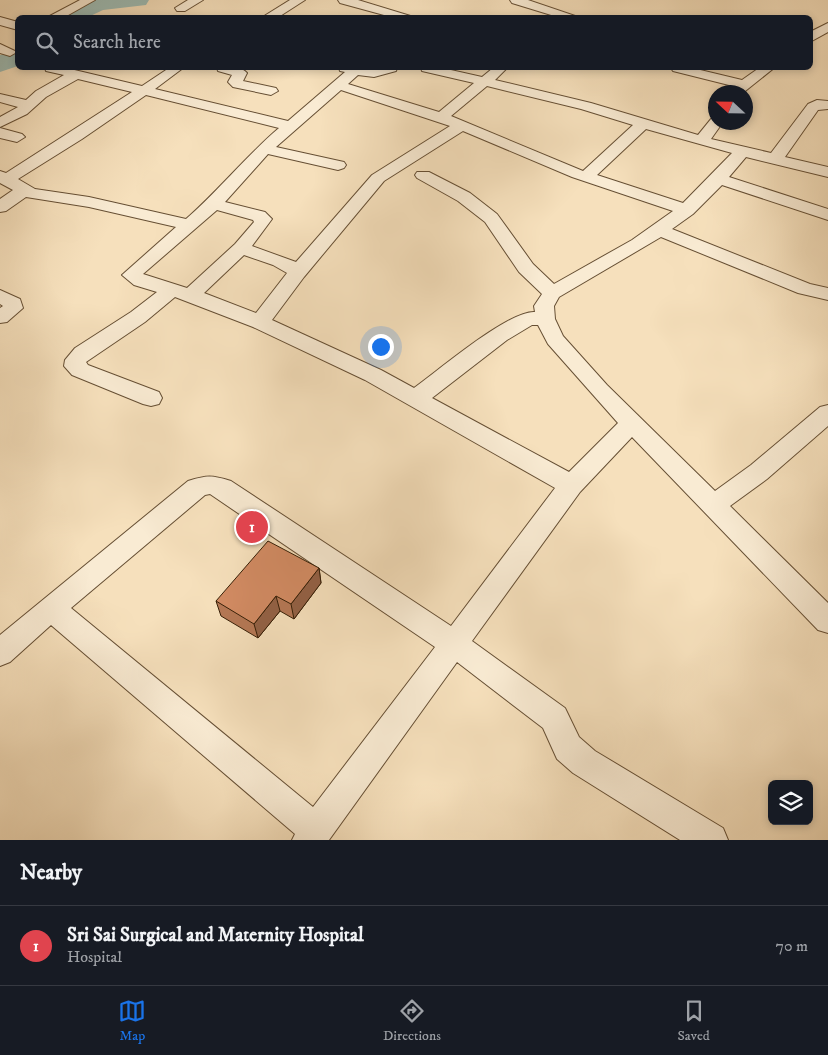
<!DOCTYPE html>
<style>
:root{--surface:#171b24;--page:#20242c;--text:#f1f3f6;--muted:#9ea1a6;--line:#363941;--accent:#1a73e8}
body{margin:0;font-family:"IM FELL DW Pica",serif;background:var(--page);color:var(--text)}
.controls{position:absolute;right:15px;bottom:15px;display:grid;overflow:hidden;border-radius:8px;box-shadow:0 2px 8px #0003}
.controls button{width:45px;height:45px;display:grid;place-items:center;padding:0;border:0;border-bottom:1px solid var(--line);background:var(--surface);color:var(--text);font:25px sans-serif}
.compass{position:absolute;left:708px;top:85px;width:45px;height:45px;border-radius:50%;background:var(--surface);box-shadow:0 2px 8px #0003;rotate:292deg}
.you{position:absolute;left:380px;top:346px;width:18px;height:18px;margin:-12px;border:4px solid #fff;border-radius:50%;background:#1a73e8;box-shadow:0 0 0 8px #1a73e833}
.badge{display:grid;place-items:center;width:32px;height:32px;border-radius:50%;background:var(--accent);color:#fff;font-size:16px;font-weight:700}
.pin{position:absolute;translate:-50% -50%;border:2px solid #fff;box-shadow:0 1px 5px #0006}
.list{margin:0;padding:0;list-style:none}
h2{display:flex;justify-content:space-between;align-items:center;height:65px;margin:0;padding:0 20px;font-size:21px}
h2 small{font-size:16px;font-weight:400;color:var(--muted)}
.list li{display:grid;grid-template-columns:32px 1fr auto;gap:15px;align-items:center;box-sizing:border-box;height:80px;padding:0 20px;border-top:1px solid var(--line)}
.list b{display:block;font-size:19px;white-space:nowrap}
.list p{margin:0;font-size:16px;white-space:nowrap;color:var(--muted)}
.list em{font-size:16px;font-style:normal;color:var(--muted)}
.icon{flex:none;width:28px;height:28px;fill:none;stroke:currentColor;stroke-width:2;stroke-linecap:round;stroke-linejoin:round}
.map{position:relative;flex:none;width:828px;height:840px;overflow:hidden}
.search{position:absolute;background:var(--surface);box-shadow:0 2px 8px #0003;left:15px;right:15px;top:15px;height:55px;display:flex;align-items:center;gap:12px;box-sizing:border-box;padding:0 18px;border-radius:8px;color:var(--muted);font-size:19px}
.sheet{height:145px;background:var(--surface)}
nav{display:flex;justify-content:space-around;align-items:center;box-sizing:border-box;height:70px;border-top:1px solid var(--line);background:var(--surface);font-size:14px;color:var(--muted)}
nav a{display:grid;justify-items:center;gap:2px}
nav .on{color:var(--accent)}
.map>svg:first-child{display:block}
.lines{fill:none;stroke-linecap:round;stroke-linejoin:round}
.river{fill:#9dbcb5;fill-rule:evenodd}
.street-casing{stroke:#664f34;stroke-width:2}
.street{fill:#f9ebd3;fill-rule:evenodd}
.wall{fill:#b57855;stroke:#361f07}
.shaded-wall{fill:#936145;stroke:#361f07}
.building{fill:#d28b63;stroke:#361f07}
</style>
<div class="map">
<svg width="828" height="840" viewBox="0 0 828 840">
<rect width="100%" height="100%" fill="#f6e0bc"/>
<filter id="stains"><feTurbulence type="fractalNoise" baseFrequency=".004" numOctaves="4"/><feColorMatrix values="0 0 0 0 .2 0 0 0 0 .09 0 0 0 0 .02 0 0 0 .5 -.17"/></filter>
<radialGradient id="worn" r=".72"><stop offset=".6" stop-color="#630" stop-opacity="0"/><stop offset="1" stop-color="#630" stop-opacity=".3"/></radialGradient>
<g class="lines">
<g class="river">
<polygon points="86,0 149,0 146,5 103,10 86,18 62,18 71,7"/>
<polygon points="18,49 18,66 0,72 0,55"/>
</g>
<g class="street-casing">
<g id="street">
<polygon points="80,0 95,0 63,18 46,18"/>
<polygon points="188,0 203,0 185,11 177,11 175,8"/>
<polygon points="290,0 305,0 277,18 261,18"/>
<polygon points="338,0 358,0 417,18 395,18 340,3"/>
<polygon points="510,0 528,0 581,18 561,18 512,3"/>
<polygon points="0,17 18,22 18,30 0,25"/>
<polygon points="828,23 828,32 810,42 810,32"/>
<polygon points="0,44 17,52 10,56 0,53"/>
<path d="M 45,68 L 66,68 L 142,86 L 169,68 L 183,68 L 155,89 L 288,121 L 345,72 L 340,71 L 339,68 L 397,68 L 396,71 L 374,77 L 358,75 L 348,84 L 439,112 L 474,83 L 422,71 L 421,68 L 442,68 L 482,77 L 493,68 L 507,68 L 495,80 L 591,103 L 698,135 L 711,119 L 716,118 L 716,122 L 723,122 L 711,139 L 771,153 L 808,104 L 817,100 L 828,101 L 828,109 L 818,110 L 785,157 L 828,167 L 828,177 L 746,157 L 729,177 L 828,209 L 828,220 L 722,185 L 693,214 L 672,229 L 810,284 L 828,288 L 828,300 L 798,293 L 661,237 L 559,297 L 554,306 L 555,319 L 563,336 L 607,385 L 715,491 L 751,465 L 820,407 L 828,405 L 828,426 L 767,479 L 730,506 L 828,603 L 828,633 L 818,630 L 632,437 L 580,492 L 472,641 L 565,708 L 579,737 L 595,751 L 723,828 L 728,840 L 680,840 L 573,773 L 557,759 L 543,728 L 457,662 L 329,840 L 292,840 L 295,834 L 51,625 L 10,662 L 0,666 L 0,635 L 188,481 C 207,475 212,475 231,481 L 451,626 L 555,488 L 365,380 L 253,327 L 175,297 L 145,322 L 86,362 L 88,365 L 159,392 L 162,398 L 159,404 L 151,406 L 143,404 L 72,375 L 64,366 L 65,360 L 75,348 L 131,312 L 157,292 L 134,285 L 122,275 L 176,227 L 89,207 L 26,197 L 6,211 L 0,212 L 0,199 L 13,190 L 0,183 L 0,171 L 6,173 L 132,92 L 78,79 L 46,97 L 27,114 L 0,127 L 0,117 L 18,107 L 0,102 L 0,94 L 26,100 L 36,91 L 64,75 L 46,71 ZM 487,86 L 581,109 L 633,125 L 583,171 L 451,116 ZM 341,90 L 450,126 L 372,175 L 296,262 L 252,246 L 272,219 L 265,212 L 225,202 L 268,154 L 338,170 L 344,168 L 346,165 L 344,162 L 276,147 ZM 146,95 L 279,128 C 246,156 219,190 186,219 L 89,197 L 35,189 L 18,179 L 82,139 ZM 646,129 L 732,153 L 683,203 L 597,175 ZM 463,131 L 572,177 L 673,211 L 632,240 L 554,284 L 533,264 L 497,214 L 470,193 L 429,172 L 417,172 L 415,175 L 417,178 L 458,201 L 485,222 L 519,272 L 542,294 L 534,306 L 535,312 C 509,310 438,371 414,388 L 381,370 L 272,320 L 304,277 L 384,181 ZM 217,210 L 253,220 L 254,222 L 235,244 L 187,288 L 143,274 ZM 244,255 L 273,265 L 287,273 L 256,313 L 204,293 ZM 532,325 L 538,325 L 548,344 L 618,423 L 569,472 L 432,398 L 507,340 ZM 210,494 L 435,647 L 313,807 L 71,608 L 205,495 Z"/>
<path d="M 217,68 C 227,68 240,65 247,73 L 243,81 L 276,88 L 278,91 L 271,95 L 233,87 L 228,82 L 232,75 L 218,71 Z"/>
<polygon points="671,68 692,68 742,80 759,68 774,68 744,92 730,92 733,86 673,71"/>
<polygon points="0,128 22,134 25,137 17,142 0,138"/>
<polygon points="0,290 20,299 23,308 7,322 0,323 0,308 3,306 0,304"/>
</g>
</g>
<use href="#street" class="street"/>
</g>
<polygon class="wall" points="319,568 321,583 294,619 280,611 258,638 221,616 216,601"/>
<g class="shaded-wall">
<polygon points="319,568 321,583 294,619 291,604"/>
<polygon points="276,596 280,611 258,638 254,624"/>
</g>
<polygon class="building" points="268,541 319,568 291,604 276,596 254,624 216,601"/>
<rect width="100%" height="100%" filter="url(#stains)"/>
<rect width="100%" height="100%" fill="url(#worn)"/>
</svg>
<div class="controls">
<button><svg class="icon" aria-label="layers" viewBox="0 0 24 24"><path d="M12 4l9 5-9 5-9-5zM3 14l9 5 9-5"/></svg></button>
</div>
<svg class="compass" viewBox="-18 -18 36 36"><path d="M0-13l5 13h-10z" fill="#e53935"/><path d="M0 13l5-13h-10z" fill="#9ea1a6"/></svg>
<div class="you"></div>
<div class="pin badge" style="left:252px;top:527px;background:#e0444e">1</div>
<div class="search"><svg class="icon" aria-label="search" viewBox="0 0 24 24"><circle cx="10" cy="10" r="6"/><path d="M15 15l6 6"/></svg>Search here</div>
</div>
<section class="sheet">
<h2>Nearby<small></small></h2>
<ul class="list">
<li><span class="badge" style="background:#e0444e">1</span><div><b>Sri Sai Surgical and Maternity Hospital</b><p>Hospital</p></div><em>70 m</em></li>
</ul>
</section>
<nav>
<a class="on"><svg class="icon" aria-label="map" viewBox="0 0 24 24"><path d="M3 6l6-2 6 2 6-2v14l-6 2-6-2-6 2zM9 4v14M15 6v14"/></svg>Map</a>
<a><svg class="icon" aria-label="directions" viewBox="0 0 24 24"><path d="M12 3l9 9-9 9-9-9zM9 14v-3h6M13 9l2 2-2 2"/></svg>Directions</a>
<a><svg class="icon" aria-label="saved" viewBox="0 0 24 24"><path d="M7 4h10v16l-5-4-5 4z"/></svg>Saved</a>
</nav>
